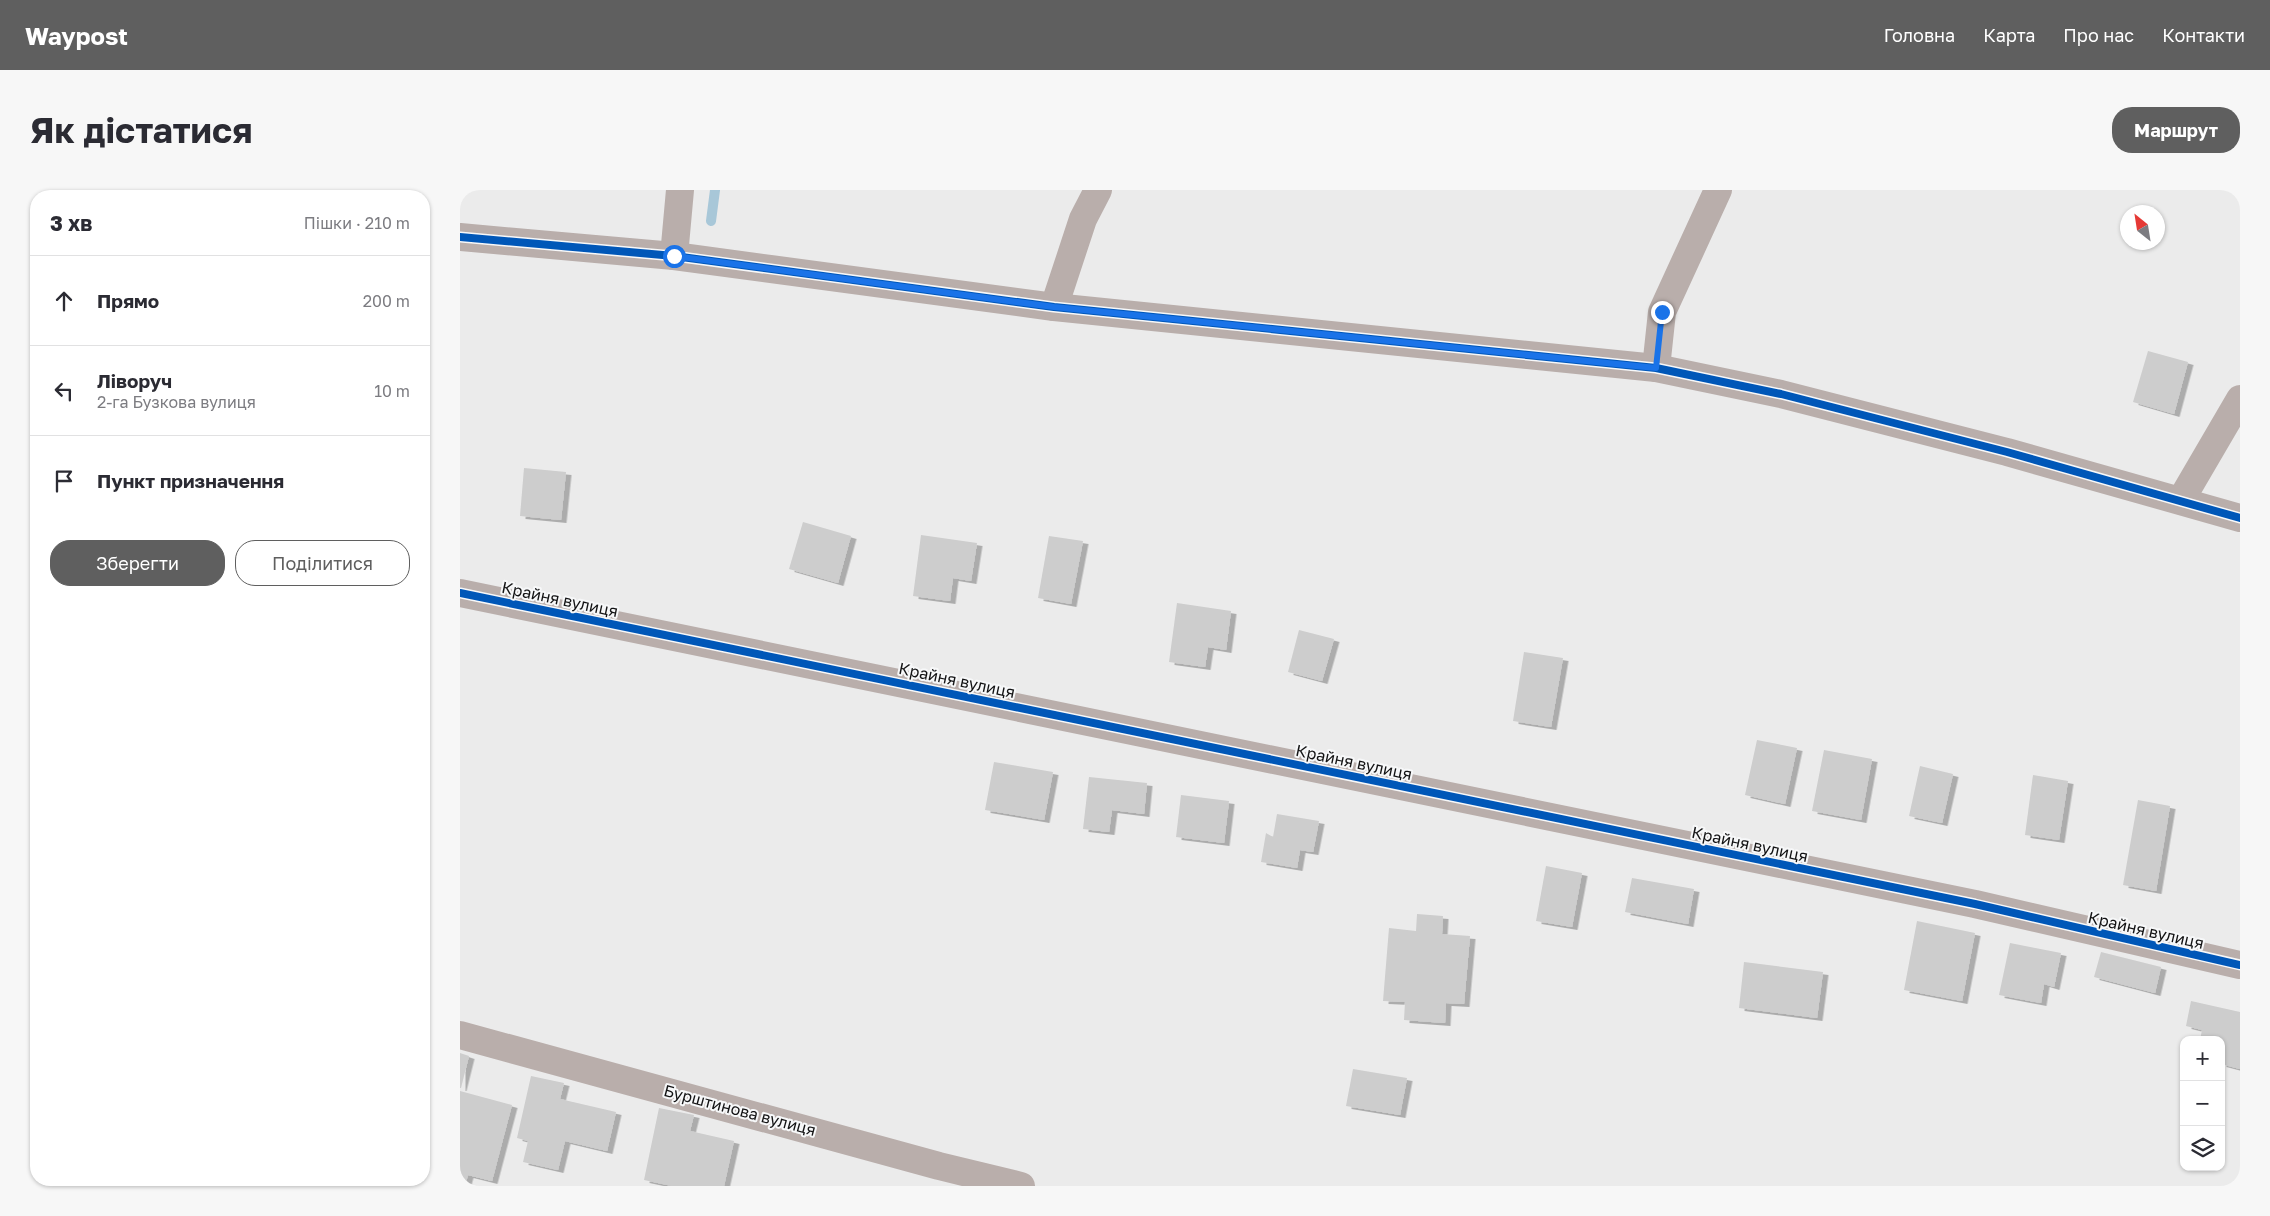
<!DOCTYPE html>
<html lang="uk">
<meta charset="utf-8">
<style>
:root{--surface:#fff;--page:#f7f7f7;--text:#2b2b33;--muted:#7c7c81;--line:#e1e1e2;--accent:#5f5f5f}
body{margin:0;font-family:"Golos Text",sans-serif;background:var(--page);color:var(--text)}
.controls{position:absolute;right:15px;bottom:15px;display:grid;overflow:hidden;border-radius:10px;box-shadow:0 1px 4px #0004}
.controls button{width:45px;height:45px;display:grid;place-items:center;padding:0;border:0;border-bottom:1px solid var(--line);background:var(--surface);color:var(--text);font:25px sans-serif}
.compass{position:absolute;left:1660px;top:15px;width:45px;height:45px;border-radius:50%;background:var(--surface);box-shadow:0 1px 4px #0004;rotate:330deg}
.stop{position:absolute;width:15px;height:15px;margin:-11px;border:4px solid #1a73e8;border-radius:50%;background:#fff}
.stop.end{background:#1a73e8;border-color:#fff;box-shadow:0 1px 5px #0008}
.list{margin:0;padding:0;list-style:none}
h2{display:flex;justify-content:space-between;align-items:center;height:65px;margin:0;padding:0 20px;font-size:21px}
h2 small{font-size:16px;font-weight:400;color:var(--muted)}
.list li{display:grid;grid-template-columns:32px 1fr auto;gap:15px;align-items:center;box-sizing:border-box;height:90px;padding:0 20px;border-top:1px solid var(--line)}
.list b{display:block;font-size:19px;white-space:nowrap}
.list p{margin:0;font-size:16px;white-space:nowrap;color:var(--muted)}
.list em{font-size:16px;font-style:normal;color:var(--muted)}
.actions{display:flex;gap:10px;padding:15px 20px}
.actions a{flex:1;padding:11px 0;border:1px solid var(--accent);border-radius:20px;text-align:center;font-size:18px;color:var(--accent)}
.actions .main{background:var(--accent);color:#fff}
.icon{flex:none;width:28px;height:28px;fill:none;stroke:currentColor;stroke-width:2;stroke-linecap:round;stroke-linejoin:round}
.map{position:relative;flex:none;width:1780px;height:996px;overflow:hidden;border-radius:20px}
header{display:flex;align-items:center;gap:30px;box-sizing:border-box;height:70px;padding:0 25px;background:var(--accent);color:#fff}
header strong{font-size:24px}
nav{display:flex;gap:28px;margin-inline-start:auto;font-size:18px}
.intro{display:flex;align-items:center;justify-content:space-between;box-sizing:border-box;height:120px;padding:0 30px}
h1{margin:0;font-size:35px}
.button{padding:12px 22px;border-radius:20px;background:var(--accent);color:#fff;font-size:18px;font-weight:700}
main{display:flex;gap:30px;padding:0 30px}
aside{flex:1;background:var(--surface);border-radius:20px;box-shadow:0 1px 4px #0004}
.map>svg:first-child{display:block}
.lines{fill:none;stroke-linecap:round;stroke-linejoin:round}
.stream{stroke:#a8c7d8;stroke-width:10}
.building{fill:#cdcdcd;filter:url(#shadow)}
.minor{stroke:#b9aeab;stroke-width:28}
.cycleway-casing{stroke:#f7f8f9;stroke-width:11}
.cycleway{stroke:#0057b8;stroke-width:8}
.route{stroke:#1a73e8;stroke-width:6}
.labels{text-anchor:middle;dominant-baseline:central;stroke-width:4;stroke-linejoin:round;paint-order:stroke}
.street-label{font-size:16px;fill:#131314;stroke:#f7f8f9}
</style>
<header>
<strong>Waypost</strong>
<nav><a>Головна</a><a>Карта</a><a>Про нас</a><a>Контакти</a></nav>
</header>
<div class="intro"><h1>Як дістатися</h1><a class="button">Маршрут</a></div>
<main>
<aside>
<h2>3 хв<small>Пішки · 210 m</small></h2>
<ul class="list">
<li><svg class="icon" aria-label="ahead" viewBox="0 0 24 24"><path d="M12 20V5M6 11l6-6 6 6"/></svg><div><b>Прямо</b></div><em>200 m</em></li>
<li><svg class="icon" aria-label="left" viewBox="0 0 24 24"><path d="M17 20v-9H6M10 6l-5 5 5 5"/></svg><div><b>Ліворуч</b><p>2-га Бузкова вулиця</p></div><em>10 m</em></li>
<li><svg class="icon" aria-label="arrive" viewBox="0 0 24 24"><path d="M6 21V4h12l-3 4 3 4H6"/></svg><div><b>Пункт призначення</b></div></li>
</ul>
<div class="actions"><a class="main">Зберегти</a><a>Поділитися</a></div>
</aside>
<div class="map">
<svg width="1780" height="996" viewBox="0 0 1780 996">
<defs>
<filter id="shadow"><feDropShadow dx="5.5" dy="3" stdDeviation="0" flood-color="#0004"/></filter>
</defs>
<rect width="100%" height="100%" fill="#ebebeb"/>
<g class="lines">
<polyline class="stream" points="251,31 255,0"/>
</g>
<g class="building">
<polygon points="1688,161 1728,172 1714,224 1673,212"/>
<polygon points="64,278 106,282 101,330 60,326"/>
<polygon points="343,332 391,346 378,393 329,379"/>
<polygon points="461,345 517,353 511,391 493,388 490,411 453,406"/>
<polygon points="589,346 623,351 611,414 578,408"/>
<polygon points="717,413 771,421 766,460 748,457 745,477 709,472"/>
<polygon points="839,440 874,449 862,491 828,482"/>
<polygon points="1064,462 1103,468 1091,537 1053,531"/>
<polygon points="1297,550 1337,558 1325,614 1285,605"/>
<polygon points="1364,560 1412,569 1401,630 1352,621"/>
<polygon points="534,572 593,582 584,630 525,620"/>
<polygon points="1460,576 1493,584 1482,633 1449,626"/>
<polygon points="1573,585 1608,591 1599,650 1565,645"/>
<polygon points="629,587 687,593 684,624 652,620 649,642 623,639"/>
<polygon points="721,605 769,611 764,653 716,647"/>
<polygon points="1678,610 1710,616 1696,701 1663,695"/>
<polygon points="817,624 859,631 853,662 840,660 837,678 801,672 806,643 813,647"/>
<polygon points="1086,676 1122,683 1112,737 1076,731"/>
<polygon points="1172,688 1234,699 1228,734 1165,722"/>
<polygon points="957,724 983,726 982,744 1010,746 1004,814 986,813 985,833 944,830 945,812 923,811 929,738 956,741"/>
<polygon points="1457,731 1515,743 1502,811 1444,800"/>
<polygon points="1550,753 1601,763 1594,797 1584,794 1581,813 1539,805"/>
<polygon points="1641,762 1701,777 1695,803 1634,787"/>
<polygon points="1284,772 1363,782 1357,828 1279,818"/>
<polygon points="1731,811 1780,822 1780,879 1761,874 1761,850 1740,850 1742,840 1726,836"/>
<polygon points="0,863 9,866 1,898 0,898"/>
<polygon points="893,879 947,888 940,925 886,916"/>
<polygon points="71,886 104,893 100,909 156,922 147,961 105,951 98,980 63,972 68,951 57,948"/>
<polygon points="0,901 52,915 32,991 8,985 5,996 0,996"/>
<polygon points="199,918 234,925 230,941 274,951 264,996 212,996 184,990"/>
</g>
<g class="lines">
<g class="minor">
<polyline points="0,47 214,66 594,117 1196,178 1321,204 1547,262 1780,328"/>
<polyline points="214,66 220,0"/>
<polyline points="594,117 623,29 638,0"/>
<polyline points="1196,178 1202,122 1258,0"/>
<polyline points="1721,310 1780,209"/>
<polyline points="0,403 1515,714 1780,775"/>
<polyline points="0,845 479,976 561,996"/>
</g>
<g class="cycleway-casing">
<g id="cycleway">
<polyline points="0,47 214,66 594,117 1196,178 1321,204 1547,262 1780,328"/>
<polyline points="0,403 1515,714 1780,775"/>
</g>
</g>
<use href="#cycleway" class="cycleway"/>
</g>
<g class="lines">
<polyline class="route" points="214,66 594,117 1196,178 1202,122"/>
</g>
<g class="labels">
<g class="street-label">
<text transform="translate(100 409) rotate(12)">Крайня вулиця</text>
<text transform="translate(497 490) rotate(12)">Крайня вулиця</text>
<text transform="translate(894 572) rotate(12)">Крайня вулиця</text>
<text transform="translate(1290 654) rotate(12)">Крайня вулиця</text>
<text transform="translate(1686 740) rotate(13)">Крайня вулиця</text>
<text transform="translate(280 920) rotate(15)">Бурштинова вулиця</text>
</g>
</g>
</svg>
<div class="controls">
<button>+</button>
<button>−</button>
<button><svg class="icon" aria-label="layers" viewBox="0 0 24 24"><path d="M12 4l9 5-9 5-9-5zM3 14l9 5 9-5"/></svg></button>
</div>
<svg class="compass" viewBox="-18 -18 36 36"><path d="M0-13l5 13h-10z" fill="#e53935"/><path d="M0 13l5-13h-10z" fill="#7c7c81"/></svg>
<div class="stop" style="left:214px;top:66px"></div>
<div class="stop end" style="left:1202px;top:122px"></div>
</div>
</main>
